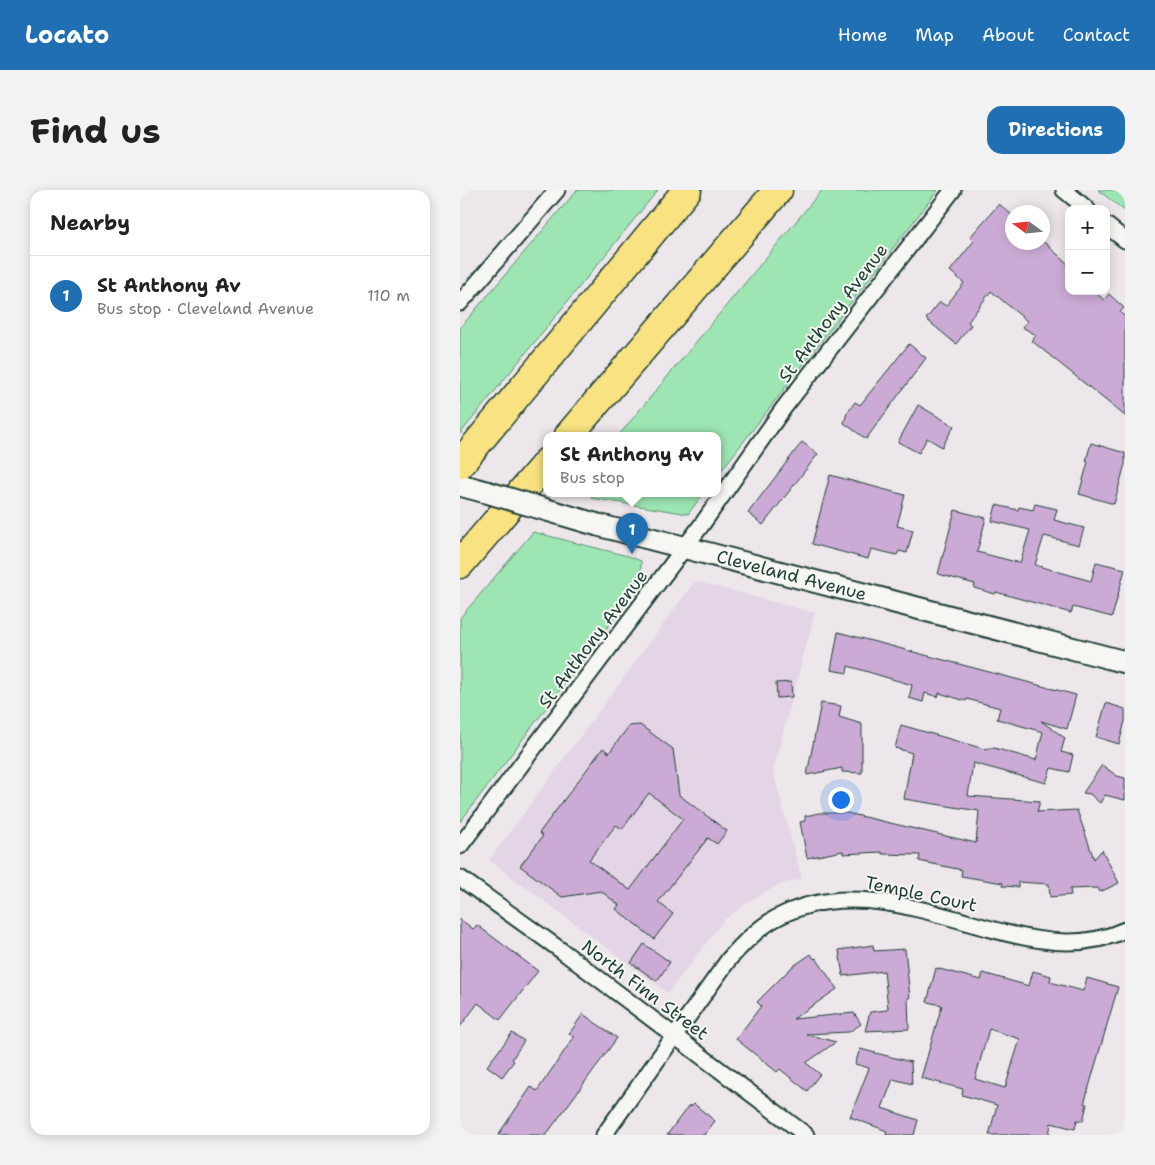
<!DOCTYPE html>
<meta charset="utf-8">
<style>
:root{--surface:#fff;--page:#f2f2f2;--text:#222;--muted:#767676;--line:#e0e0e0;--accent:#1f6fb2}
body{margin:0;font-family:"Shantell Sans",sans-serif;background:var(--page);color:var(--text)}
.controls{position:absolute;right:15px;top:15px;display:grid;overflow:hidden;border-radius:10px;box-shadow:0 2px 12px #0003}
.controls button{width:45px;height:45px;display:grid;place-items:center;padding:0;border:0;border-bottom:1px solid var(--line);background:var(--surface);color:var(--text);font:25px sans-serif}
.compass{position:absolute;left:545px;top:15px;width:45px;height:45px;border-radius:50%;background:var(--surface);box-shadow:0 2px 12px #0003;rotate:285deg}
.you{position:absolute;left:380px;top:609px;width:18px;height:18px;margin:-12px;border:4px solid #fff;border-radius:50%;background:#1a73e8;box-shadow:0 0 0 8px #1a73e833}
.badge{display:grid;place-items:center;width:32px;height:32px;border-radius:50%;background:var(--accent);color:#fff;font-size:16px;font-weight:700}
.pin{position:absolute;translate:-50% -41px;filter:drop-shadow(0 1px 2px #0008)}
.pin::after{content:'';position:absolute;top:26px;width:18px;height:15px;background:inherit;clip-path:polygon(0 0,100% 0,50% 100%)}
.popup{position:absolute;left:83px;top:242px;width:178px;height:65px;box-sizing:border-box;display:grid;place-content:center;border-radius:10px;background:var(--surface);filter:drop-shadow(0 1px 4px #0005);font-size:16px;white-space:nowrap;color:var(--muted)}
.popup b{font-size:19px;color:var(--text)}
.popup::after{content:'';position:absolute;left:50%;top:100%;margin-left:-10px;border:10px solid transparent;border-top-color:var(--surface)}
.list{margin:0;padding:0;list-style:none}
h2{display:flex;justify-content:space-between;align-items:center;height:65px;margin:0;padding:0 20px;font-size:21px}
h2 small{font-size:16px;font-weight:400;color:var(--muted)}
.list li{display:grid;grid-template-columns:32px 1fr auto;gap:15px;align-items:center;box-sizing:border-box;height:80px;padding:0 20px;border-top:1px solid var(--line)}
.list b{display:block;font-size:19px;white-space:nowrap}
.list p{margin:0;font-size:16px;white-space:nowrap;color:var(--muted)}
.list em{font-size:16px;font-style:normal;color:var(--muted)}
.map{position:relative;flex:none;width:665px;height:945px;overflow:hidden;border-radius:15px}
header{display:flex;align-items:center;gap:30px;box-sizing:border-box;height:70px;padding:0 25px;background:var(--accent);color:#fff}
header strong{font-size:24px}
nav{display:flex;gap:28px;margin-inline-start:auto;font-size:18px}
.intro{display:flex;align-items:center;justify-content:space-between;box-sizing:border-box;height:120px;padding:0 30px}
h1{margin:0;font-size:35px}
.button{padding:12px 22px;border-radius:15px;background:var(--accent);color:#fff;font-size:18px;font-weight:700}
main{display:flex;gap:30px;padding:0 30px}
aside{flex:1;background:var(--surface);border-radius:15px;box-shadow:0 2px 12px #0003}
.map>svg:first-child{display:block}
.built{fill:#e3d5e5}
.green{fill:#9de5b3;stroke:#5e9174}
.building{fill:#cbabd6;stroke:#1f3d34;fill-rule:evenodd}
.lines{fill:none;stroke-linecap:round;stroke-linejoin:round}
.street-casing{stroke:#1f3d34;stroke-width:19}
.secondary-casing{stroke:#1f3d34;stroke-width:25}
.highway-casing{stroke:#1f3d34;stroke-width:31}
.street{stroke:#f6f6f2;stroke-width:15}
.secondary{stroke:#f6f6f2;stroke-width:21}
.highway{stroke:#f8e281;stroke-width:28}
.secondary-bridge-casing{stroke:#1f3d34;stroke-width:25;stroke-linecap:butt}
.secondary-bridge{stroke:#f6f6f2;stroke-width:21}
.labels{text-anchor:middle;dominant-baseline:central;stroke-width:4;stroke-linejoin:round;paint-order:stroke}
.street-label{font-size:18px;fill:#1f3d34;stroke:#f6f6f2}
</style>
<header>
<strong>Locato</strong>
<nav><a>Home</a><a>Map</a><a>About</a><a>Contact</a></nav>
</header>
<div class="intro"><h1>Find us</h1><a class="button">Directions</a></div>
<main>
<aside>
<h2>Nearby<small></small></h2>
<ul class="list">
<li><span class="badge">1</span><div><b>St Anthony Av</b><p>Bus stop · Cleveland Avenue</p></div><em>110 m</em></li>
</ul>
</aside>
<div class="map">
<svg width="665" height="945" viewBox="0 0 665 945">
<rect width="100%" height="100%" fill="#ede7ec"/>
<filter id="ink" filterUnits="userSpaceOnUse"><feTurbulence type="fractalNoise" baseFrequency=".02" numOctaves="2"/><feDisplacementMap in="SourceGraphic" scale="10" xChannelSelector="R" yChannelSelector="G"/><feConvolveMatrix kernelMatrix="1 2 1 2 8 2 1 2 1" color-interpolation-filters="sRGB"/></filter>
<g filter="url(#ink)">
<polygon class="built" points="235,391 355,423 313,581 342,689 318,695 290,711 264,730 208,803 29,670"/>
<g class="green">
<polygon points="117,0 198,0 0,244 0,138"/>
<polygon points="362,0 478,0 257,286 257,245 159,245"/>
<polygon points="638,0 665,0 665,21"/>
<polygon points="127,303 244,303 228,324 131,308 132,304"/>
<polygon points="73,342 168,366 181,371 181,379 168,410 0,632 0,428"/>
</g>
<g class="building">
<polygon points="539,14 552,25 552,52 584,52 609,75 609,101 634,101 644,110 649,104 664,118 660,122 665,127 665,226 572,151 576,145 562,137 567,131 531,101 508,132 511,135 496,154 466,129 480,112 486,116 504,93 490,81 514,51 510,47"/>
<polygon points="449,154 466,168 406,249 384,233 387,223 395,212 400,215"/>
<polygon points="458,215 494,236 482,257 467,248 459,263 438,252"/>
<polygon points="342,252 358,264 303,335 288,323"/>
<polygon points="631,253 665,263 665,274 654,314 619,304 628,272 626,271"/>
<polygon points="370,285 445,305 437,336 453,340 447,363 439,361 437,365 411,359 408,369 352,354"/>
<polygon points="575,314 597,319 594,330 624,338 619,355 584,346 575,375 631,391 636,372 665,379 652,427 613,417 611,423 536,402 535,404 514,398 515,394 478,384 495,320 526,328 517,362 560,373 570,340 532,331 536,315 558,320 559,317 573,320"/>
<polygon points="378,442 616,505 607,539 581,531 605,548 601,562 613,565 609,582 591,578 586,593 513,573 508,606 580,611 577,622 617,620 634,669 642,660 659,693 640,702 638,698 610,699 611,705 590,707 589,694 558,692 558,697 542,696 543,693 501,686 502,680 459,671 460,665 422,664 422,662 383,664 383,661 347,668 340,632 345,631 345,626 359,623 387,623 516,653 519,621 444,609 452,563 435,558 441,535 528,560 528,558 534,558 576,570 583,542 537,529 540,518 507,509 506,511 479,503 478,507 465,503 463,512 449,508 452,495 388,476 387,483 371,480"/>
<polygon points="331,492 332,507 317,508 316,493"/>
<polygon points="361,513 381,516 379,527 402,534 402,583 382,582 382,578 347,585"/>
<polygon points="646,513 665,519 665,531 659,554 636,547"/>
<path d="M 180,535 L 213,559 L 219,605 L 267,641 L 257,654 L 248,648 L 198,712 L 213,724 L 194,749 L 156,719 L 159,715 L 141,701 L 102,707 L 60,676 L 83,646 L 79,643 L 143,558 L 149,563 L 169,536 ZM 189,603 L 223,629 L 170,700 L 129,670 L 156,635 L 162,639 Z"/>
<polygon points="642,575 657,586 665,588 665,610 645,605 640,613 630,604 623,603"/>
<polygon points="0,729 13,739 17,735 78,781 40,830 18,813 0,837"/>
<polygon points="184,754 210,772 197,791 171,773"/>
<polygon points="413,755 414,761 445,759 450,808 448,808 449,839 405,841 410,822 427,820 428,818 424,781 383,786 379,760"/>
<polygon points="351,764 354,769 356,768 377,799 333,829 394,823 401,834 389,842 346,844 376,852 346,873 360,884 347,901 320,879 317,882 276,849 301,816 297,812 332,777"/>
<path d="M 476,778 L 521,790 L 523,783 L 569,796 L 573,781 L 591,786 L 590,792 L 623,801 L 627,788 L 658,797 L 624,914 L 627,914 L 623,931 L 617,930 L 615,939 L 591,933 L 589,945 L 529,945 L 537,915 L 502,905 L 503,899 L 461,888 L 482,815 L 467,812 ZM 529,839 L 560,849 L 545,898 L 515,889 Z"/>
<polygon points="123,824 157,848 144,866 86,945 38,945 71,897 77,901 114,847 109,844"/>
<polygon points="52,843 64,851 52,869 54,871 42,887 27,876"/>
<polygon points="400,859 451,872 452,894 433,889 422,918 458,930 454,945 426,945 427,941 390,927 409,878 395,874"/>
<polygon points="234,914 255,931 244,945 207,945 229,915 231,917"/>
</g>
<g class="lines">
<g class="street-casing">
<g id="street">
<polyline points="604,0 627,19"/>
<polyline points="646,35 665,50"/>
<polyline points="0,113 97,0"/>
<polyline points="0,656 243,333 323,219 493,0"/>
<polyline points="0,688 102,761 346,945"/>
<path d="M 144,945 L 269,769 C 282,755 295,741 311,731 C 384,686 471,724 546,743 C 587,753 626,758 665,740"/>
</g>
</g>
<g class="secondary-casing">
<g id="secondary">
<polyline points="0,295 26,302"/>
<path id="s1" d="M 138,335 L 665,472"/>
</g>
</g>
<g class="highway-casing">
<g id="highway">
<polyline points="109,245 318,0"/>
<polyline points="0,274 227,0"/>
<polyline points="0,374 87,272"/>
</g>
</g>
<use href="#street" class="street"/>
<use href="#secondary" class="secondary"/>
<use href="#highway" class="highway"/>
<g class="secondary-bridge-casing">
<polyline id="secondary-bridge" points="26,302 138,335"/>
</g>
<use href="#secondary-bridge" class="secondary-bridge"/>
</g>
</g>
<g class="labels">
<g class="street-label">
<text transform="translate(373 123) rotate(-53)">St Anthony Avenue</text>
<text stroke="none"><textPath href="#s1" startOffset="200">Cleveland Avenue</textPath></text>
<text transform="translate(133 449) rotate(-53)">St Anthony Avenue</text>
<text transform="translate(461 704) rotate(12)">Temple Court</text>
<text transform="translate(185 800) rotate(37)">North Finn Street</text>
</g>
</g>
</svg>
<div class="controls">
<button>+</button>
<button>−</button>
</div>
<svg class="compass" viewBox="-18 -18 36 36"><path d="M0-13l5 13h-10z" fill="#e53935"/><path d="M0 13l5-13h-10z" fill="#767676"/></svg>
<div class="you"></div>
<div class="pin badge" style="left:172px;top:364px">1</div>
<div class="popup"><b>St Anthony Av</b>Bus stop</div>
</div>
</main>
